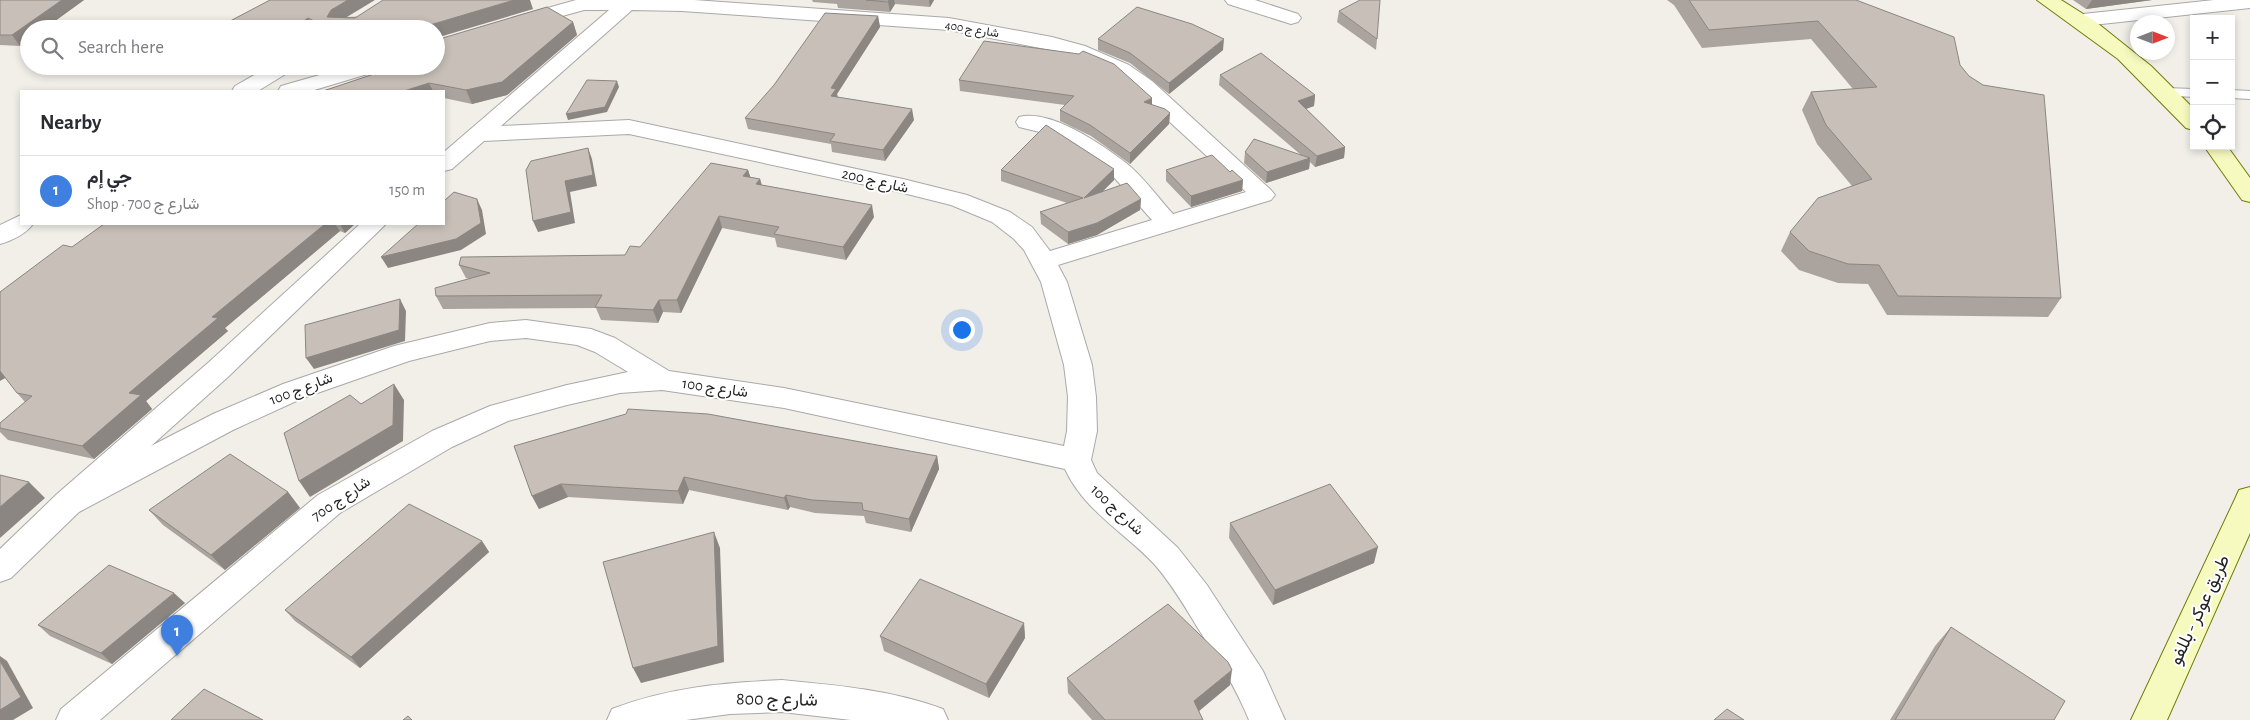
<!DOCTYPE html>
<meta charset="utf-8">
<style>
:root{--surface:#fff;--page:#f7f7f7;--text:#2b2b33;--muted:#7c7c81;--line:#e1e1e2;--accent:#b45309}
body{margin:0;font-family:"Alegreya Sans",Vazirmatn,sans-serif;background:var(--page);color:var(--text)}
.controls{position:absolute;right:15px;top:15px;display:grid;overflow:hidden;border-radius:0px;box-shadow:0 2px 8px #0003}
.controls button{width:45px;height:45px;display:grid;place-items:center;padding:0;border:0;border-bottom:1px solid var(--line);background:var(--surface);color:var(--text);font:25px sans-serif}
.compass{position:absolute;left:2130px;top:15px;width:45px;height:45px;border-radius:50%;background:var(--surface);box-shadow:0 2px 8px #0003;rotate:90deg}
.you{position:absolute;left:961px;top:329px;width:18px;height:18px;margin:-12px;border:4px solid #fff;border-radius:50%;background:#1a73e8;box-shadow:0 0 0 8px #1a73e833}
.badge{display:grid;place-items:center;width:32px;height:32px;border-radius:50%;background:var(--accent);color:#fff;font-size:16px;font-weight:700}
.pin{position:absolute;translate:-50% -41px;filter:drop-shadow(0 1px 2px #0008)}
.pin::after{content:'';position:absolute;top:26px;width:18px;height:15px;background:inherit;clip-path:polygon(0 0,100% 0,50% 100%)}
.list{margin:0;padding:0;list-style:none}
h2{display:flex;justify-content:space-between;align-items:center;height:65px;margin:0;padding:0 20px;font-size:21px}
h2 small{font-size:16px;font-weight:400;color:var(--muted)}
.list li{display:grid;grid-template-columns:32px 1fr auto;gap:15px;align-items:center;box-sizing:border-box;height:70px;padding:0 20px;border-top:1px solid var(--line)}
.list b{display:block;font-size:19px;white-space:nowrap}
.list p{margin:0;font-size:16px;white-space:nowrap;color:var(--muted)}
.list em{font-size:16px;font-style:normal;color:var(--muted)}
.icon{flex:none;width:28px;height:28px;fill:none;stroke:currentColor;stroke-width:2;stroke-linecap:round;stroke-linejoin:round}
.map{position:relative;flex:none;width:2250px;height:720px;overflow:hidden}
.search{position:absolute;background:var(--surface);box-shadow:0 2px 8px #0003;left:20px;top:20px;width:425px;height:55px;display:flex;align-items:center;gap:12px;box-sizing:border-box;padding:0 18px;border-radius:28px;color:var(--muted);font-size:19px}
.panel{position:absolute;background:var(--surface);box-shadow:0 2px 8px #0003;left:20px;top:90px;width:425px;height:135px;border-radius:0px}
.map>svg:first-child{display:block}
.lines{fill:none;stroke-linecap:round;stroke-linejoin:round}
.lane-casing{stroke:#a9a9a9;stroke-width:2}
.street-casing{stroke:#a9a9a9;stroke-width:2}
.secondary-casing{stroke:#707d05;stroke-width:2}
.lane{fill:#fff;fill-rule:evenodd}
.street{fill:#fff;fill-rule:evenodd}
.secondary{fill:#f7fabf;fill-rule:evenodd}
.wall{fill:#aba49e}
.shaded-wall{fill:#8b8681}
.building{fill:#c7bfb8;stroke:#8b8681}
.labels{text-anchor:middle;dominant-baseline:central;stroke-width:4;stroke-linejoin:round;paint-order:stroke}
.far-street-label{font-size:12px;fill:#222;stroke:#fff}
.street-label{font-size:15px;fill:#222;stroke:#fff}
.near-street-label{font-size:18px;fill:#222;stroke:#fff}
</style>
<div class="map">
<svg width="2250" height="720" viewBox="0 0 2250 720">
<rect width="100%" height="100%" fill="#f2efe9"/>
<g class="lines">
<g class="lane-casing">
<g id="lane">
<polygon points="2165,88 2194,89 2194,97 2160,95 2158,92 2160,89"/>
<polygon points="2231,90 2250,91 2250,99 2231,98"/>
</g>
</g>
<g class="street-casing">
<g id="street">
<path d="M 576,0 L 694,0 L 949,18 L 1052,37 L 1085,46 L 1129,65 L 1152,81 L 1271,190 L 1275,195 L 1271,200 L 1058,265 L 1067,282 L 1092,365 L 1096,397 L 1097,431 L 1091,460 L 1097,473 L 1178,548 L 1207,585 L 1263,671 L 1285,720 L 1249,720 C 1236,688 1218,659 1199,630 C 1186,608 1172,585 1156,566 C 1126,533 1084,511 1065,469 L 784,408 L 662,390 L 620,393 L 567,405 L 508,421 L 452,447 L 340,513 L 100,720 L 56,720 L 61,709 L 318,495 L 432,431 L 490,406 L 567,385 L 628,372 L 595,352 L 577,345 L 526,338 L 490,341 L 409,361 L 303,398 L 233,430 L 79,512 L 11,578 L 0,582 L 0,549 L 57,494 L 209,362 L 360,224 L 386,224 L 229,376 L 151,446 L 213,414 L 283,384 L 394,346 L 490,323 L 526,320 L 591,329 L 615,338 L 669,371 L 784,388 L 1064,446 L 1067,431 L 1068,397 L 1064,365 L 1041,282 L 1024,250 L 1014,239 L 992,222 L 951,205 L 903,193 L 629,134 L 484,141 L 452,169 L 444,171 L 444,152 L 609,10 L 584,10 L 519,28 L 512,26 L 509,22 L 512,18 ZM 632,10 L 682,11 L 949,30 L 1071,54 L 1115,73 L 1136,91 L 1246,192 L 1173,214 C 1158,198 1144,177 1126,163 C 1101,144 1051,109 1019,117 L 1016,122 L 1019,127 L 1052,135 L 1111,174 L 1152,220 L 1050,251 L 1032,227 L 1010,212 L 967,195 L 903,179 L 629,120 L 501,126 Z"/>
<polygon points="1225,0 1255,0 1298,14 1301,18 1298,22 1291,24 1228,4"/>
<polygon points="2214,0 2250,0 2250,8 2083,26 2076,24 2073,20 2076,16 2083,14"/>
<polygon points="270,66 295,66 292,70 258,91 232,91 235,86"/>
<polygon points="351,66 384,66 381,70 311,91 278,91 281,86"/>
<path d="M 21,215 L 21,224 L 33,224 C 26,234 11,241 0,244 L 0,225 Z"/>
<path d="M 782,680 C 835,685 892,690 943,709 L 948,720 L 851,720 L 782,712 L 730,714 L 686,720 L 607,720 L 612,709 C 669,687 722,683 782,680 Z"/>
</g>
</g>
<g class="secondary-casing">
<g id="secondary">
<polygon points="2037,0 2061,0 2096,22 2151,66 2194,109 2194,130 2186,128 2118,59"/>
<polygon points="2204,146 2227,146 2250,178 2250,202 2242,200"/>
<polygon points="2250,487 2250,533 2167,720 2131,720 2235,499 2239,490"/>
</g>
</g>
<use href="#lane" class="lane"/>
<use href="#street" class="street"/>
<use href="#secondary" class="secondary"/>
</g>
<g class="wall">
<polygon points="0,0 84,0 44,29 29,29 29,40 20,46 0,45"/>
<polygon points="270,0 347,17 533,9 436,29 215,29"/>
<polygon points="812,0 934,0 930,7 895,4 890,12 838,8 837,4 813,2"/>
<polygon points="1667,0 1856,0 1960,65 2061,298 2048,317 1887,315 1868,284 1838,283 1799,270 1781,251 1790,232 1852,186 1817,144 1802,110 1811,92 1853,89 1811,39 1702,48 1674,5"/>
<polygon points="2073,0 2152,0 2086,9"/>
<polygon points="1339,11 1377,39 1376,50 1337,22"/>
<polygon points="878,16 880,27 837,94 838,97 914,120 885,161 832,152 831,144 748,129 745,118"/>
<polygon points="573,22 577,35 507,95 472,104 444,98 444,91 323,91 390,69 385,66 436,66"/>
<polygon points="1098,39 1223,50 1169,94 1130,63 1098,50"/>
<polygon points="1079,54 1152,105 1170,113 1169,124 1130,164 1091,136 1060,121 1060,110 1065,105 960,91 959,80"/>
<polygon points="1220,75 1315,95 1314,106 1306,109 1345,147 1344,158 1315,167 1310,162 1309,169 1266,183 1244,163 1245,152 1301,155 1219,85"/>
<polygon points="1114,169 1114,180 1102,192 1141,199 1140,210 1097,235 1068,244 1041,224 1040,212 1067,203 1001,181 1001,170"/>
<polygon points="748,170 750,177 760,179 762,185 874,217 846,260 777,247 775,238 722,228 681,313 663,312 658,323 601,320 596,308 443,309 436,296 469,279 466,278 459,265 625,255 640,247"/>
<polygon points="1166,170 1243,180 1242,191 1191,207 1166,181"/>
<polygon points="104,224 355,224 345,233 340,231 225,328 228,331 146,401 152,409 94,459 8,440 0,432 0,423 25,402 17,393 72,247"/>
<polygon points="514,446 937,456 939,469 911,532 866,523 864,516 815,513 790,507 788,510 689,490 683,504 568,497 539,509 532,496"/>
<polygon points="288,492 300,508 225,570 163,525 149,510"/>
<polygon points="1230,523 1374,563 1273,605 1229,538"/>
<polygon points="482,541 489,552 360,668 295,621 285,610"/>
<polygon points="185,603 112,664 50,636 38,625"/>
<polygon points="1024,623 1025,638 989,698 884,651 880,636"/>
<polygon points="1951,627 2054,720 1890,720 1935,646"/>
<polygon points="1067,678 1230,685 1199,711 1203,720 1092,720 1068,693"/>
</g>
<g class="shaded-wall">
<polygon points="62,0 84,0 44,29 29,29 29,40 20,46 12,35"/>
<polygon points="348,0 375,0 337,23 327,17 331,10"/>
<polygon points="514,0 530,0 533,9 436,38 436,29 429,29 430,25"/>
<polygon points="889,0 894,0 895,4 890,12 888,2"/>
<polygon points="929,0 934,0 930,7"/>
<polygon points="2092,0 2152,0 2086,9"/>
<polygon points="878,16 880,27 837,94 838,100 831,96 831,88"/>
<polygon points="308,18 314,29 292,29"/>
<polygon points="573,22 577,35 507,95 472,104 466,90"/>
<polygon points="1224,39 1223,50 1169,94 1169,83"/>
<polygon points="617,81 619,87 607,112 568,120 566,114"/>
<polygon points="429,83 433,91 404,91"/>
<polygon points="1315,95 1314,106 1297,112 1298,101"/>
<polygon points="1152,98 1152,109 1144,102"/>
<polygon points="912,109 914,120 885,161 883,150"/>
<polygon points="1170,113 1169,124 1130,164 1130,153"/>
<polygon points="1345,147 1344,158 1315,167 1317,156"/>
<polygon points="588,148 592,159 597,186 570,192 575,223 538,232 533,221 565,181"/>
<polygon points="1310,158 1309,169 1266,183 1267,172"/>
<polygon points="1114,169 1114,180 1085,209 1084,198"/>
<polygon points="748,170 752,182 743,176"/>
<polygon points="760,179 763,191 756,184"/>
<polygon points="1243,180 1242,191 1191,207 1191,196"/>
<polygon points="477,199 482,210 486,234 461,250 388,268 381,257"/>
<polygon points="1141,199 1140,210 1097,235 1068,244 1068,232"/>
<polygon points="872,205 874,217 846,260 843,247"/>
<polygon points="719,216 722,228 681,313 677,300"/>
<polygon points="325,224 335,224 340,231 225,328 228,331 146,401 152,409 94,459 82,446 129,393 212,317"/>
<polygon points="340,224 355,224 345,233"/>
<polygon points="400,299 406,311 405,341 314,369 306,358"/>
<polygon points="659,300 663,312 658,323 653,310"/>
<polygon points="0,370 7,377 0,381"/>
<polygon points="394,384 404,400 403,441 310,497 299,481"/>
<polygon points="937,456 939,469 911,532 909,519"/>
<polygon points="684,477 689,490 683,504 678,491"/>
<polygon points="29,482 45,498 0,538 0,507"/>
<polygon points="561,484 568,497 539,509 532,496"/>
<polygon points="288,492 300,508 225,570 211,555"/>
<polygon points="786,495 790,507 788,510 784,498"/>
<polygon points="714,532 720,548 724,662 641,683 633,668"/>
<polygon points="482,541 489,552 360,668 351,657"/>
<polygon points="1378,547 1374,563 1273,605 1275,590"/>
<polygon points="174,593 185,603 112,664 101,653"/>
<polygon points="1024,623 1025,638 989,698 986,684"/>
<polygon points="0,656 7,661 33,708 13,720 0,720"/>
<polygon points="1232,670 1230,685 1193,716 1194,701"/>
</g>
<g class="building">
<polygon points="0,0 62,0 12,35 0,35"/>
<polygon points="270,0 348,0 331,10 327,17 355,18 383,0 514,0 430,25 429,29 330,29 308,18 292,29 215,29"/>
<polygon points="866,0 889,0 888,2"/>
<polygon points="1360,0 1380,0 1377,39 1339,11"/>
<polygon points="1689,0 1856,0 1954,37 1960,65 1969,76 1983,85 2044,95 2061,298 1898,296 1879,265 1848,264 1809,251 1790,232 1818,198 1872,179 1826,125 1811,92 1877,87 1818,21 1709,30"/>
<polygon points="547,7 573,22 502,82 466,90 429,83 404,91 323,91 398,66 436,66 436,40"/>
<polygon points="1137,7 1192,24 1224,39 1169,83 1130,53 1098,39"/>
<polygon points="825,13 878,16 831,88 836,89 831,96 912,109 883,150 830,141 835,134 745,118 774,85"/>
<polygon points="984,41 1079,54 1083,51 1114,64 1152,98 1144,102 1165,109 1170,113 1130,153 1090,125 1060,110 1074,96 959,80"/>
<polygon points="1261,53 1315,95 1298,101 1345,147 1317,156 1220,75"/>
<polygon points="587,80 617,81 605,107 566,114"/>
<polygon points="1046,125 1114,169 1084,198 1127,183 1141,199 1097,223 1068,232 1040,212 1083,198 1001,170"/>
<polygon points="1254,139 1310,158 1267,172 1245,152"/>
<polygon points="588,148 593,175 565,181 571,212 533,221 526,170 531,161"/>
<polygon points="1212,155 1230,172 1232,170 1243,180 1191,196 1166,170"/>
<polygon points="711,163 748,170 743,176 760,179 756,184 872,205 843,247 774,234 779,227 719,216 677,300 659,300 653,310 595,307 602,295 436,296 435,288 490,273 459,265 461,257 625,255 630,246 640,247"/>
<polygon points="454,192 477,199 481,223 456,239 381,257 418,224 444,224 444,201"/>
<polygon points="104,224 325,224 212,317 218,318 129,393 141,395 82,446 0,428 0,423 32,396 17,393 0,371 0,292 63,245 72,247"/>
<polygon points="400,299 399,330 306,358 305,325"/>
<polygon points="394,384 393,425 299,481 284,433 350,395 361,404"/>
<polygon points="628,409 708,414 937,456 909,519 863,510 862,503 812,500 786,495 784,498 684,477 678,491 561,484 532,496 514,446 626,414"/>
<polygon points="230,454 288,492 211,555 149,510"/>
<polygon points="0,475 29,482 0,507"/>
<polygon points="1330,484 1378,547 1275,590 1230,523"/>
<polygon points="409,504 482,541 351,657 285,610"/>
<polygon points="714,532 718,646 633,668 603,562"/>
<polygon points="109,565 174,593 101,653 38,625"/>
<polygon points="920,579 1024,623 986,684 880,636"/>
<polygon points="1168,604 1228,662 1232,670 1194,701 1203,720 1105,720 1067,678"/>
<polygon points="1951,627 2065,701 2054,720 1895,720"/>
<polygon points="0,661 21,697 0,710"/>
<polygon points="204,689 263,720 171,720"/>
<polygon points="1727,709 1744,720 1714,720"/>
<polygon points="408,716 412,720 403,720"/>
</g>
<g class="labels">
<g class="far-street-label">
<text transform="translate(972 29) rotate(9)">شارع ج 400</text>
</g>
<g class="street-label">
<text transform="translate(875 181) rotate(13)">شارع ج 200</text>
<text transform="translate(715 388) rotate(8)">شارع ج 100</text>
<text transform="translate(301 389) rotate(-21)">شارع ج 100</text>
<text transform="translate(341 499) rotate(-34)">شارع ج 700</text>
<text transform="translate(1117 510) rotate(43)">شارع ج 100</text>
</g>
<g class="near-street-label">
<text transform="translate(2200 610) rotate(-65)">طريق عوكر - بللفو</text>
<text transform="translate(777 700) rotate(1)">شارع ج 800</text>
</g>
</g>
</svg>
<div class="controls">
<button>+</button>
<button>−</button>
<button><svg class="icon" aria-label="locate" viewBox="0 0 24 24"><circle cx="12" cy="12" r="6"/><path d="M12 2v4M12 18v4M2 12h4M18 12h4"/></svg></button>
</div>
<svg class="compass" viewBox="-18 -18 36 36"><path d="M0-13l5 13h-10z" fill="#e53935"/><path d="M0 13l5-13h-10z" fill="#7c7c81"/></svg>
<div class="you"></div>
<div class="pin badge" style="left:177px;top:656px;background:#3f7fe0">1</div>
<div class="search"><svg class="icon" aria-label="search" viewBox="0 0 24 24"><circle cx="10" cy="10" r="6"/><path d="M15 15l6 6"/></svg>Search here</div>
<section class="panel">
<h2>Nearby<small></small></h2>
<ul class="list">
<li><span class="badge" style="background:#3f7fe0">1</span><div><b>جي إم</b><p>Shop · شارع ج 700</p></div><em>150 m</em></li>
</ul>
</section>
</div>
